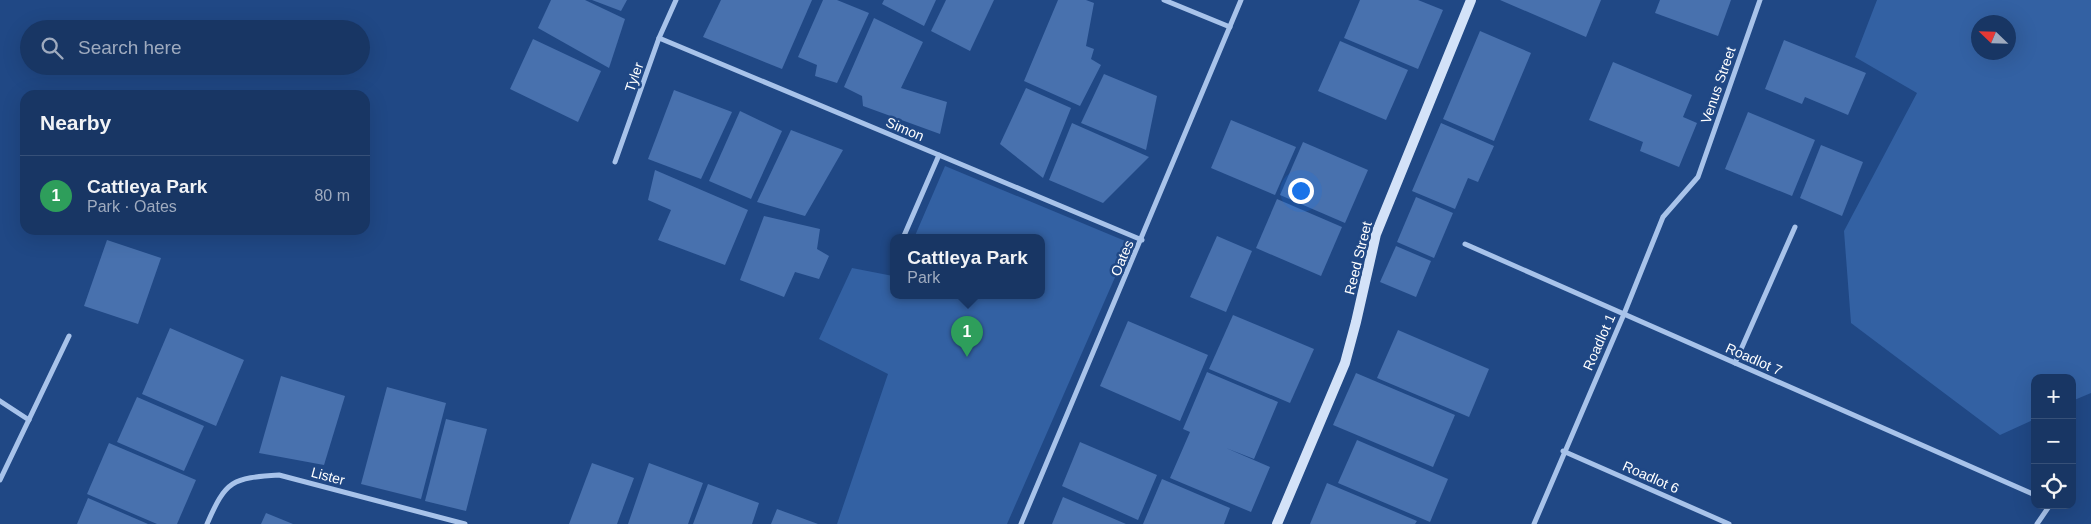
<!DOCTYPE html>
<meta charset="utf-8">
<style>
:root{--surface:#183664;--page:#25416d;--text:#f1f3f6;--muted:#9fabbf;--line:#365078;--accent:#f7d368}
body{margin:0;font-family:Arial,sans-serif;background:var(--page);color:var(--text)}
.controls{position:absolute;right:15px;bottom:15px;display:grid;overflow:hidden;border-radius:10px;box-shadow:0 5px 20px #0002}
.controls button{width:45px;height:45px;display:grid;place-items:center;padding:0;border:0;border-bottom:1px solid var(--line);background:var(--surface);color:var(--text);font:25px sans-serif}
.compass{position:absolute;left:1971px;top:15px;width:45px;height:45px;border-radius:50%;background:var(--surface);box-shadow:0 5px 20px #0002;rotate:293deg}
.you{position:absolute;left:1300px;top:190px;width:18px;height:18px;margin:-12px;border:4px solid #fff;border-radius:50%;background:#1a73e8;box-shadow:0 0 0 8px #1a73e833}
.badge{display:grid;place-items:center;width:32px;height:32px;border-radius:50%;background:var(--accent);color:#fff;font-size:16px;font-weight:700}
.pin{position:absolute;translate:-50% -41px;filter:drop-shadow(0 1px 2px #0008)}
.pin::after{content:'';position:absolute;top:26px;width:18px;height:15px;background:inherit;clip-path:polygon(0 0,100% 0,50% 100%)}
.popup{position:absolute;left:890px;top:234px;width:155px;height:65px;box-sizing:border-box;display:grid;place-content:center;border-radius:10px;background:var(--surface);filter:drop-shadow(0 1px 4px #0005);font-size:16px;white-space:nowrap;color:var(--muted)}
.popup b{font-size:19px;color:var(--text)}
.popup::after{content:'';position:absolute;left:50%;top:100%;margin-left:-10px;border:10px solid transparent;border-top-color:var(--surface)}
.list{margin:0;padding:0;list-style:none}
h2{display:flex;justify-content:space-between;align-items:center;height:65px;margin:0;padding:0 20px;font-size:21px}
h2 small{font-size:16px;font-weight:400;color:var(--muted)}
.list li{display:grid;grid-template-columns:32px 1fr auto;gap:15px;align-items:center;box-sizing:border-box;height:80px;padding:0 20px;border-top:1px solid var(--line)}
.list b{display:block;font-size:19px;white-space:nowrap}
.list p{margin:0;font-size:16px;white-space:nowrap;color:var(--muted)}
.list em{font-size:16px;font-style:normal;color:var(--muted)}
.icon{flex:none;width:28px;height:28px;fill:none;stroke:currentColor;stroke-width:2;stroke-linecap:round;stroke-linejoin:round}
.map{position:relative;flex:none;width:2091px;height:524px;overflow:hidden}
.search{position:absolute;background:var(--surface);box-shadow:0 5px 20px #0002;left:20px;top:20px;width:350px;height:55px;display:flex;align-items:center;gap:12px;box-sizing:border-box;padding:0 18px;border-radius:28px;color:var(--muted);font-size:19px}
.panel{position:absolute;background:var(--surface);box-shadow:0 5px 20px #0002;left:20px;top:90px;width:350px;height:145px;border-radius:15px}
.map>svg:first-child{display:block}
.green{fill:#3361a3;fill-rule:evenodd}
.building{fill:#4871ae}
.lines{fill:none;stroke-linecap:round;stroke-linejoin:round}
.street{stroke:#a8c3ea;stroke-width:5}
.secondary{stroke:#d3e2f8;stroke-width:10}
.labels{text-anchor:middle;dominant-baseline:central;stroke-width:5;stroke-linejoin:round;paint-order:stroke}
.street-label{font-size:14px;fill:#fff;stroke:#204885}
</style>
<div class="map">
<svg width="2091" height="524" viewBox="0 0 2091 524">
<rect width="100%" height="100%" fill="#204885"/>
<g class="green">
<path d="M 1877,0 L 2091,0 L 2091,393 L 2072,401 L 2072,378 L 2035,378 L 2035,419 L 2000,435 L 1851,323 L 1844,231 L 1917,93 L 1855,57 ZM 1978,22 L 2008,22 L 2008,52 L 1978,52 Z"/>
<polygon points="945,166 1130,243 1007,524 837,524 888,374 819,339 852,268 893,276 893,296 1041,296 1041,238 914,238"/>
</g>
<g class="building">
<polygon points="551,0 585,0 625,19 609,68 538,28"/>
<polygon points="592,0 627,0 621,11"/>
<polygon points="721,0 812,0 782,69 703,37"/>
<polygon points="823,0 837,0 869,13 837,83 815,76 817,65 798,57"/>
<polygon points="884,0 936,0 924,26 882,4"/>
<polygon points="946,0 994,0 970,51 931,31"/>
<polygon points="1058,0 1086,0 1094,3 1086,46 1094,49 1091,59 1101,65 1080,106 1024,81"/>
<polygon points="1360,0 1418,0 1443,10 1418,69 1344,38"/>
<polygon points="1500,0 1601,0 1586,37"/>
<polygon points="1660,0 1731,0 1718,36 1655,13"/>
<polygon points="874,18 923,42 901,88 947,102 940,134 863,106 862,96 844,87"/>
<polygon points="1480,31 1531,53 1494,141 1443,119"/>
<polygon points="533,39 601,71 578,122 510,89"/>
<polygon points="1784,40 1866,73 1848,115 1805,97 1802,104 1765,89"/>
<polygon points="1340,41 1408,70 1386,120 1318,91"/>
<polygon points="1613,62 1692,95 1683,117 1697,123 1679,167 1640,151 1643,142 1589,120"/>
<polygon points="1104,74 1157,96 1146,150 1081,123"/>
<polygon points="1026,88 1071,108 1043,178 1000,144"/>
<polygon points="674,90 732,112 701,179 648,159"/>
<polygon points="740,111 782,131 751,199 709,181"/>
<polygon points="1748,112 1815,140 1792,196 1725,169"/>
<polygon points="1231,120 1296,147 1275,195 1211,168"/>
<polygon points="1072,123 1149,157 1103,203 1049,180"/>
<polygon points="1441,123 1494,146 1478,182 1468,178 1455,209 1412,191"/>
<polygon points="791,130 843,150 805,216 757,202"/>
<polygon points="1303,142 1368,170 1345,223 1280,195"/>
<polygon points="1821,145 1863,162 1842,216 1800,198"/>
<polygon points="655,170 748,210 725,265 658,240 671,210 648,200"/>
<polygon points="1416,197 1453,213 1434,258 1397,242"/>
<polygon points="1277,199 1342,227 1321,276 1256,248"/>
<polygon points="764,216 820,229 817,249 829,256 819,279 795,272 784,297 740,280"/>
<polygon points="1217,236 1252,251 1226,312 1190,297"/>
<polygon points="107,240 161,258 138,324 84,306"/>
<polygon points="1396,246 1431,261 1416,297 1380,282"/>
<polygon points="1233,315 1314,349 1290,403 1209,369"/>
<polygon points="1128,321 1208,355 1180,421 1100,386"/>
<polygon points="170,328 244,360 216,426 142,394"/>
<polygon points="1398,330 1489,369 1469,417 1377,378"/>
<polygon points="1207,372 1278,402 1254,459 1226,448 1270,467 1251,512 1170,478 1190,432 1183,429"/>
<polygon points="1356,373 1455,415 1433,467 1333,425"/>
<polygon points="281,376 345,396 324,465 259,453"/>
<polygon points="387,387 446,403 421,499 361,484"/>
<polygon points="137,397 204,426 184,471 117,442"/>
<polygon points="446,419 487,429 466,511 425,501"/>
<polygon points="1357,440 1448,479 1430,522 1338,483"/>
<polygon points="1080,442 1157,475 1138,520 1062,486"/>
<polygon points="109,443 196,480 177,524 157,524 87,494"/>
<polygon points="592,463 634,478 617,524 569,524"/>
<polygon points="649,463 703,483 688,524 628,524"/>
<polygon points="1162,479 1230,508 1224,524 1143,524"/>
<polygon points="1327,483 1417,521 1415,524 1310,524"/>
<polygon points="708,484 759,503 752,524 693,524"/>
<polygon points="1063,497 1126,524 1052,524"/>
<polygon points="88,498 148,524 77,524"/>
<polygon points="777,509 818,524 771,524"/>
<polygon points="266,513 293,524 261,524"/>
</g>
<g class="lines">
<g class="street">
<polyline points="1164,0 1230,27"/>
<polyline points="659,38 1142,240"/>
<polyline points="615,162 659,38 676,0"/>
<polyline points="903,238 939,155"/>
<polyline points="1465,244 2035,495"/>
<polyline points="1735,363 1795,227"/>
<polyline points="0,401 29,420"/>
<polyline points="1563,451 1729,524"/>
<polyline points="0,480 69,336"/>
<path d="M 207,524 C 226,480 232,478 279,475 L 465,524"/>
<polyline points="1021,524 1241,0"/>
<polyline points="1534,524 1624,314 1663,217 1698,177 1760,0"/>
<polyline points="2037,524 2050,505"/>
</g>
<polyline class="secondary" points="1277,524 1345,363 1356,322 1376,234 1471,0"/>
</g>
<g class="labels">
<g class="street-label">
<text transform="translate(634 77) rotate(-71)">Tyler</text>
<text transform="translate(1718 85) rotate(-71)">Venus Street</text>
<text transform="translate(905 129) rotate(23)">Simon</text>
<text transform="translate(1122 258) rotate(-67)">Oates</text>
<text transform="translate(1358 258) rotate(-76)">Reed Street</text>
<text transform="translate(1599 342) rotate(-66)">Roadlot 1</text>
<text transform="translate(1754 359) rotate(24)">Roadlot 7</text>
<text transform="translate(328 476) rotate(15)">Lister</text>
<text transform="translate(1651 477) rotate(24)">Roadlot 6</text>
</g>
</g>
</svg>
<div class="controls">
<button>+</button>
<button>−</button>
<button><svg class="icon" aria-label="locate" viewBox="0 0 24 24"><circle cx="12" cy="12" r="6"/><path d="M12 2v4M12 18v4M2 12h4M18 12h4"/></svg></button>
</div>
<svg class="compass" viewBox="-18 -18 36 36"><path d="M0-13l5 13h-10z" fill="#e53935"/><path d="M0 13l5-13h-10z" fill="#9fabbf"/></svg>
<div class="you"></div>
<div class="pin badge" style="left:967px;top:357px;background:#2e9e5b">1</div>
<div class="popup"><b>Cattleya Park</b>Park</div>
<div class="search"><svg class="icon" aria-label="search" viewBox="0 0 24 24"><circle cx="10" cy="10" r="6"/><path d="M15 15l6 6"/></svg>Search here</div>
<section class="panel">
<h2>Nearby<small></small></h2>
<ul class="list">
<li><span class="badge" style="background:#2e9e5b">1</span><div><b>Cattleya Park</b><p>Park · Oates</p></div><em>80 m</em></li>
</ul>
</section>
</div>
